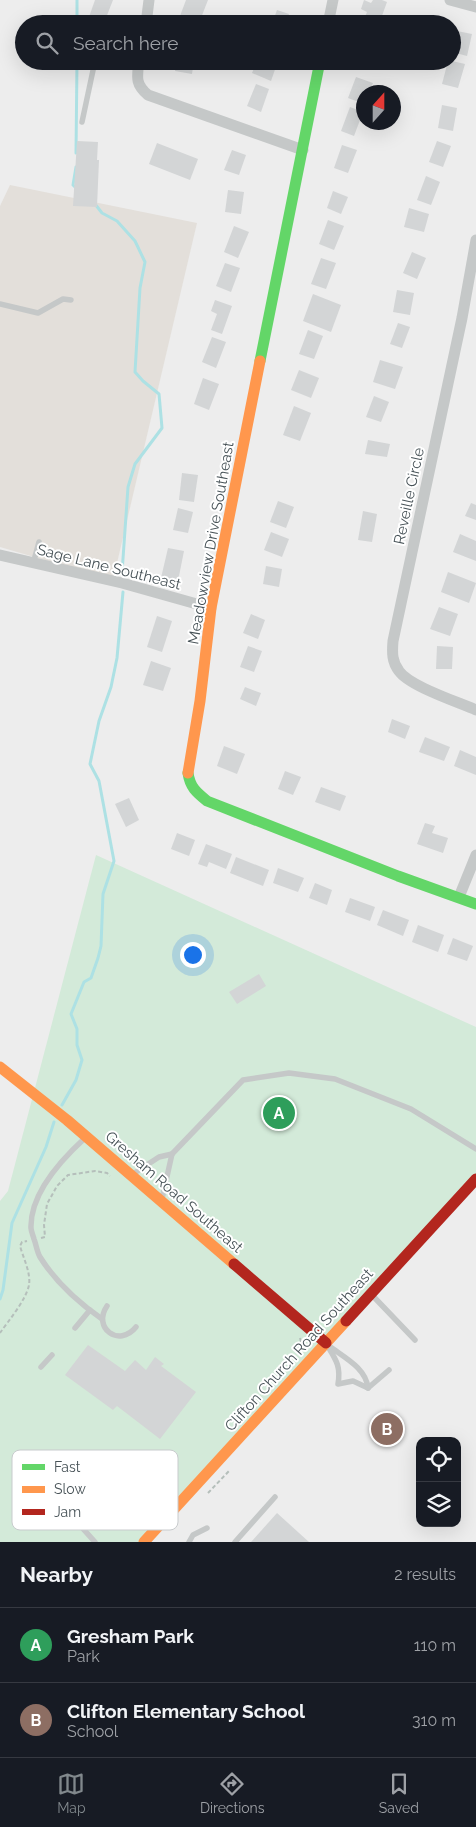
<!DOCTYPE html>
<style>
:root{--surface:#171b24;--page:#20242c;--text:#f1f3f6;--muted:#9ea1a6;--line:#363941;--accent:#81888c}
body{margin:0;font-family:Raleway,sans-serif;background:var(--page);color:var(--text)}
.controls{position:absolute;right:15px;bottom:15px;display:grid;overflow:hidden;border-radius:10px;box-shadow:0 5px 20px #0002}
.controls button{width:45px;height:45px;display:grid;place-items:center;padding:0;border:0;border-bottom:1px solid var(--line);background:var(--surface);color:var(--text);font:25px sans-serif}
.compass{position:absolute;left:356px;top:85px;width:45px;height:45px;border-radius:50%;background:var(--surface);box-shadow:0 5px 20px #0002;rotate:21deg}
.you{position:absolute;left:192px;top:954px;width:18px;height:18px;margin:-12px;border:4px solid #fff;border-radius:50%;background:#1a73e8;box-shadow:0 0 0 8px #1a73e833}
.badge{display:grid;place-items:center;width:32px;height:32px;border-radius:50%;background:var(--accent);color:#fff;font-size:16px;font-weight:700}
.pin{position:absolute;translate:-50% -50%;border:2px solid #fff;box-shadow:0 1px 5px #0006}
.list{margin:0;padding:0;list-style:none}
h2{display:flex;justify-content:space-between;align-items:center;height:65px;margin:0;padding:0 20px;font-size:21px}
h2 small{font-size:16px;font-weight:400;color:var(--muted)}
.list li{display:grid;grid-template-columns:32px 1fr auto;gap:15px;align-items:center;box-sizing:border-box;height:75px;padding:0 20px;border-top:1px solid var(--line)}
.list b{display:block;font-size:19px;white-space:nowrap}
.list p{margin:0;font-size:16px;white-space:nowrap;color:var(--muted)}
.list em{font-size:16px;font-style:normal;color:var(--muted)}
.icon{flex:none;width:28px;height:28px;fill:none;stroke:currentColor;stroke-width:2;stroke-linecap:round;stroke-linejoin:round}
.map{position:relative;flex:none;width:476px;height:1542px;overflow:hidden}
.search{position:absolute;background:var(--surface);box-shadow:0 5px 20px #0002;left:15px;right:15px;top:15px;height:55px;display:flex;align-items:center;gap:12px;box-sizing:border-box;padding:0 18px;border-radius:28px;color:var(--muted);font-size:19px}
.sheet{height:215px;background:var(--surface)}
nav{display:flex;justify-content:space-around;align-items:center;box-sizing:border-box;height:70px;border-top:1px solid var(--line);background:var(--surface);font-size:14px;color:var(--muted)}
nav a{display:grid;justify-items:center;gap:2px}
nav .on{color:var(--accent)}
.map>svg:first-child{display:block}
.commercial{fill:#e3dfda}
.green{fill:#d3ead9}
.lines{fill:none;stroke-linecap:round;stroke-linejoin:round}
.stream{stroke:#ade1e4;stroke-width:3}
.building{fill:#d3d5d6}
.path{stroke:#b5bfbb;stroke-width:2;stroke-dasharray:4 2.5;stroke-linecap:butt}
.lane{stroke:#c5c8c8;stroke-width:5.5}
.street{stroke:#c5c8c8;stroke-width:11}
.fast{stroke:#63d668;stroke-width:11}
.slow{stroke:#ff974d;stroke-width:11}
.jam{stroke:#b3261e;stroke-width:11}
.labels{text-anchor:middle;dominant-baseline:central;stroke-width:4;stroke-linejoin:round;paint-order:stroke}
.street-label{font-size:15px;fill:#475257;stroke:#fff}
.key{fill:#fff;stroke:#c8cbcd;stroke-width:1}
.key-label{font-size:14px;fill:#475257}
</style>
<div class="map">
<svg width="476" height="1542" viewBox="0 0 476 1542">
<rect width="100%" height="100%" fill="#ededed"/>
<polygon class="commercial" points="10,185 197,223 113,580 0,547 0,206"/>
<polygon class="green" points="96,855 476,1027 476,1184 143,1542 0,1542 0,1201 8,1191"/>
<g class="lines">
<g class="stream">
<polyline points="77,24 77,0"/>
<polyline points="76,153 77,61"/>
<polyline points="76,167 73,185 77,189"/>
<polyline points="95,204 102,213 117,221 135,241 145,262 140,288 135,372 143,381 159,394 162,428 135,464 128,487 122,573"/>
<polyline points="62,1105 76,1080 82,1060 77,1045 77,1029 71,1014 84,982 91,978 98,958 101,946 103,894 114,861 99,781 90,764 99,721 111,687 117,658 123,592"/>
<polyline points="0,1299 3,1290 12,1223 46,1147 54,1122"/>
</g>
</g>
<g class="building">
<polygon points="95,0 113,0 104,23 89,17"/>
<polygon points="186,0 208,0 199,23 180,16"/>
<polygon points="364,0 371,3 373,0 382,0 387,2 379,24 369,24 363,22 367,12 361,9"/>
<polygon points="277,10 289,14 285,24 272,24"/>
<polygon points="452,30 472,34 467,56 452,52"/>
<polygon points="177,61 194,61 192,74 175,71"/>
<polygon points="257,61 278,61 271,81 252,73"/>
<polygon points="448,61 452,61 465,64 458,88 442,84"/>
<polygon points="356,77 373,83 369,92 364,92 364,104 348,98"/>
<polygon points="256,84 269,89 261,112 247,106"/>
<polygon points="442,105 457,108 453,131 438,128"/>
<polygon points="350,107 363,112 354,136 341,131"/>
<polygon points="77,141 98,142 97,160 99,160 97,207 73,206"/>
<polygon points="437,141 451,146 443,167 429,162"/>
<polygon points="157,143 198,159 190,180 149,164"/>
<polygon points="342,145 357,150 348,173 334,168"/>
<polygon points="232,150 246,155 239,175 224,170"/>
<polygon points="426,176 440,182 431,205 417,200"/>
<polygon points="228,190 244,192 241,214 225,212"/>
<polygon points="333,191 348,197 341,214 327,208"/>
<polygon points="409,208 429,214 424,232 404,227"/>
<polygon points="328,220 344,226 334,250 319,244"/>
<polygon points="234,226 249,232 238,258 224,252"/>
<polygon points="412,252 426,258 417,279 403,273"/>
<polygon points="321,258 336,263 326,289 311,284"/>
<polygon points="225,263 240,268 231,292 216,286"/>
<polygon points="397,290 414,293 410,315 393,312"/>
<polygon points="313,294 341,305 331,332 303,321"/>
<polygon points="215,300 232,306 222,334 211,330 217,314 211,311"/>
<polygon points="398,323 410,327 402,348 390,344"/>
<polygon points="308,330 323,336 314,359 299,354"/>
<polygon points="212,337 226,342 216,368 202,362"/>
<polygon points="380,360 403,367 395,389 373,382"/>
<polygon points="299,370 319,378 311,398 291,390"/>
<polygon points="203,378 219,384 209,410 194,404"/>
<polygon points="374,396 389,402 381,422 366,417"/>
<polygon points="294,406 311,413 300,441 283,435"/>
<polygon points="368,440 390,444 387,457 365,454"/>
<polygon points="182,473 198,475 194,502 179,500"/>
<polygon points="278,501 294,507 286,528 270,522"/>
<polygon points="471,503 476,505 476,520 465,516"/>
<polygon points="178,508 193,512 188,533 173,530"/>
<polygon points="363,511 377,514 372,542 358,540"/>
<polygon points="271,532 289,539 282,557 264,550"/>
<polygon points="460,534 476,541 476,561 453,552"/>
<polygon points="168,548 184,551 178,581 161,578"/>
<polygon points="266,566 282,569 279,587 263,584"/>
<polygon points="448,572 476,583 469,603 441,592"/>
<polygon points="439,607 458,614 450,636 430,629"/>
<polygon points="251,614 265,620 258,639 243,633"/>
<polygon points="157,616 172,621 162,652 147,647"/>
<polygon points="248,646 262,651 254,672 240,667"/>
<polygon points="437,646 453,647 452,669 436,669"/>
<polygon points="151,661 171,668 163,691 143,685"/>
<polygon points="245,687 261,693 256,706 240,699"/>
<polygon points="392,719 410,726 405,739 388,732"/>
<polygon points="425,737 450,747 444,761 419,752"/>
<polygon points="224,746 245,754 237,774 217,766"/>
<polygon points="460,750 476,757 476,775 454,766"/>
<polygon points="285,771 301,777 293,795 278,789"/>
<polygon points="321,787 346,796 340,811 315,802"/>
<polygon points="129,798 139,820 126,827 115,804"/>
<polygon points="425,823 435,826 432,833 448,838 443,853 417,844"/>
<polygon points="177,833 195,840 189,856 171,849"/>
<polygon points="206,844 232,854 226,869 209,862 207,867 198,864"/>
<polygon points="236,857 269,870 263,886 230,873"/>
<polygon points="278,868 304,878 298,892 273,883"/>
<polygon points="315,883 332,890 327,905 309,898"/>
<polygon points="350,898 375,907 370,921 345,912"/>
<polygon points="383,910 409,920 403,936 377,925"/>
<polygon points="418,925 444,935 438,952 412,942"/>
<polygon points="453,938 473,946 467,961 447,954"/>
<polygon points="259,974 266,986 237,1004 229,992"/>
<polygon points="88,1345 125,1371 135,1360 146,1370 155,1357 164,1364 161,1366 196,1392 160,1439 117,1406 113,1410 65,1375"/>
<polygon points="277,1513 309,1542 251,1542"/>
</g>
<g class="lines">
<g class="path">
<polyline points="41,1238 45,1237 44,1225 47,1204 57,1186 68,1175 95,1171 107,1173 110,1176"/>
<path d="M 0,1333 C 9,1320 26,1300 29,1285 C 31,1273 23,1257 20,1246 L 22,1242 L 27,1241"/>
<polyline points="300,1338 302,1346 305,1349"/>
<polyline points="208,1493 229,1471"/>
</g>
<g class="lane">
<polyline points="82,122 95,61"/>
<polyline points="0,304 38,313 63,299 71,300"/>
<polyline points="33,564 39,542"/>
<path d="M 85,1138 C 62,1159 30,1194 31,1228 C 31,1231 33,1235 34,1239 C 36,1244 37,1252 40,1257 C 55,1281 79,1303 102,1319"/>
<polyline points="133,1174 159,1157 172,1154"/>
<polyline points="162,1199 172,1154 243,1080 289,1073 335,1079 411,1109 476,1149"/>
<polyline points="372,1295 415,1340"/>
<path d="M 107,1306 C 92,1328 119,1348 136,1327"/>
<polyline points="75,1328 90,1310"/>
<path d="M 327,1345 C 336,1360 341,1366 338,1384 L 353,1381 L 368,1388"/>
<path d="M 329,1346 C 345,1358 366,1368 368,1388"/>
<polyline points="41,1367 52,1355"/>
<polyline points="368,1388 389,1370"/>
<polyline points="77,1522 95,1542"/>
<polyline points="189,1542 193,1535 207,1528"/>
<polyline points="235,1542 275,1497"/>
</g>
<g class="street">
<polyline points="450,0 476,7"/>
<polyline points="146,24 149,0"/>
<polyline points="328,24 333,0"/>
<path d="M 139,61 C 137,77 135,84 148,95 L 303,150"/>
<path d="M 476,240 L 462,318 L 393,641 C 392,653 392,662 399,671 C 409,686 458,702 476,710"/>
<polyline points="0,555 122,583 211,608"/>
<polyline points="459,897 476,855"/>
</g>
<g class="fast">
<polyline points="260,361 320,61"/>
<path d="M 188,773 C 190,787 196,792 207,801 L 398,876 L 476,904"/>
</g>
<g class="slow">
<polyline points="188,773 200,701 211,608 260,361"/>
<polyline points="0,1067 67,1120 234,1264"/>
<polyline points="144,1542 346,1321"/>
</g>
<g class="jam">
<polyline points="234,1264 326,1343"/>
<polyline points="346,1321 476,1179"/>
</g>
</g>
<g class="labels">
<g class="street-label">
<text transform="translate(409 496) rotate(-78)">Reveille Circle</text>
<text transform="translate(211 543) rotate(-80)">Meadowview Drive Southeast</text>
<text transform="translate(109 567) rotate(14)">Sage Lane Southeast</text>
<text transform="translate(174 1192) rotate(41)">Gresham Road Southeast</text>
<text transform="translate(299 1350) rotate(-48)">Clifton Church Road Southeast</text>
</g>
</g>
<rect x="12" y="1450" width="166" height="80" rx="8" class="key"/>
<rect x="22" y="1464" width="23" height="6" fill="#63d668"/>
<rect x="22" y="1486" width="23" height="7" fill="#ff974d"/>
<rect x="22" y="1509" width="23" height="6" fill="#b3261e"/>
<g class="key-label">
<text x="54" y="1472">Fast</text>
<text x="54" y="1494">Slow</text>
<text x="54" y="1517">Jam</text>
</g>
</svg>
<div class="controls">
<button><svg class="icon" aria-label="locate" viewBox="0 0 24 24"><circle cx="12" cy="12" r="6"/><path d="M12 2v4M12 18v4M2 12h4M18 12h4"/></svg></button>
<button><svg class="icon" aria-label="layers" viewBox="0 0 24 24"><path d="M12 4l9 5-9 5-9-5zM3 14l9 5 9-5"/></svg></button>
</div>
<svg class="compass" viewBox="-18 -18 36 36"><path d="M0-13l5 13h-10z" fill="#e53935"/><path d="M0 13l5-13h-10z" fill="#9ea1a6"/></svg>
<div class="you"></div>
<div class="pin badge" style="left:279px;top:1113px;background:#2e9e5b">A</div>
<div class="pin badge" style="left:387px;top:1429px;background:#8d6e63">B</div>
<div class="search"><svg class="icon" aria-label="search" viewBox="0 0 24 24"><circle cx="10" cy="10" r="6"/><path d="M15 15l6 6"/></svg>Search here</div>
</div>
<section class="sheet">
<h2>Nearby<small>2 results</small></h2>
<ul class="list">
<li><span class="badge" style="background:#2e9e5b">A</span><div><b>Gresham Park</b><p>Park</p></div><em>110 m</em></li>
<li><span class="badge" style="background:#8d6e63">B</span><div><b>Clifton Elementary School</b><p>School</p></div><em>310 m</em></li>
</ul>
</section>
<nav>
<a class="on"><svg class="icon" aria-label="map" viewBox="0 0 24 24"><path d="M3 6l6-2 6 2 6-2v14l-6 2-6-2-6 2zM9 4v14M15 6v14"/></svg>Map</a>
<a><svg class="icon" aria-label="directions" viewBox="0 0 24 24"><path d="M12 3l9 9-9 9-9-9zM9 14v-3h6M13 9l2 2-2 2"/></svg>Directions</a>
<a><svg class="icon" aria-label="saved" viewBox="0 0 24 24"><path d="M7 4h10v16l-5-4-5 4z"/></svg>Saved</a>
</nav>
